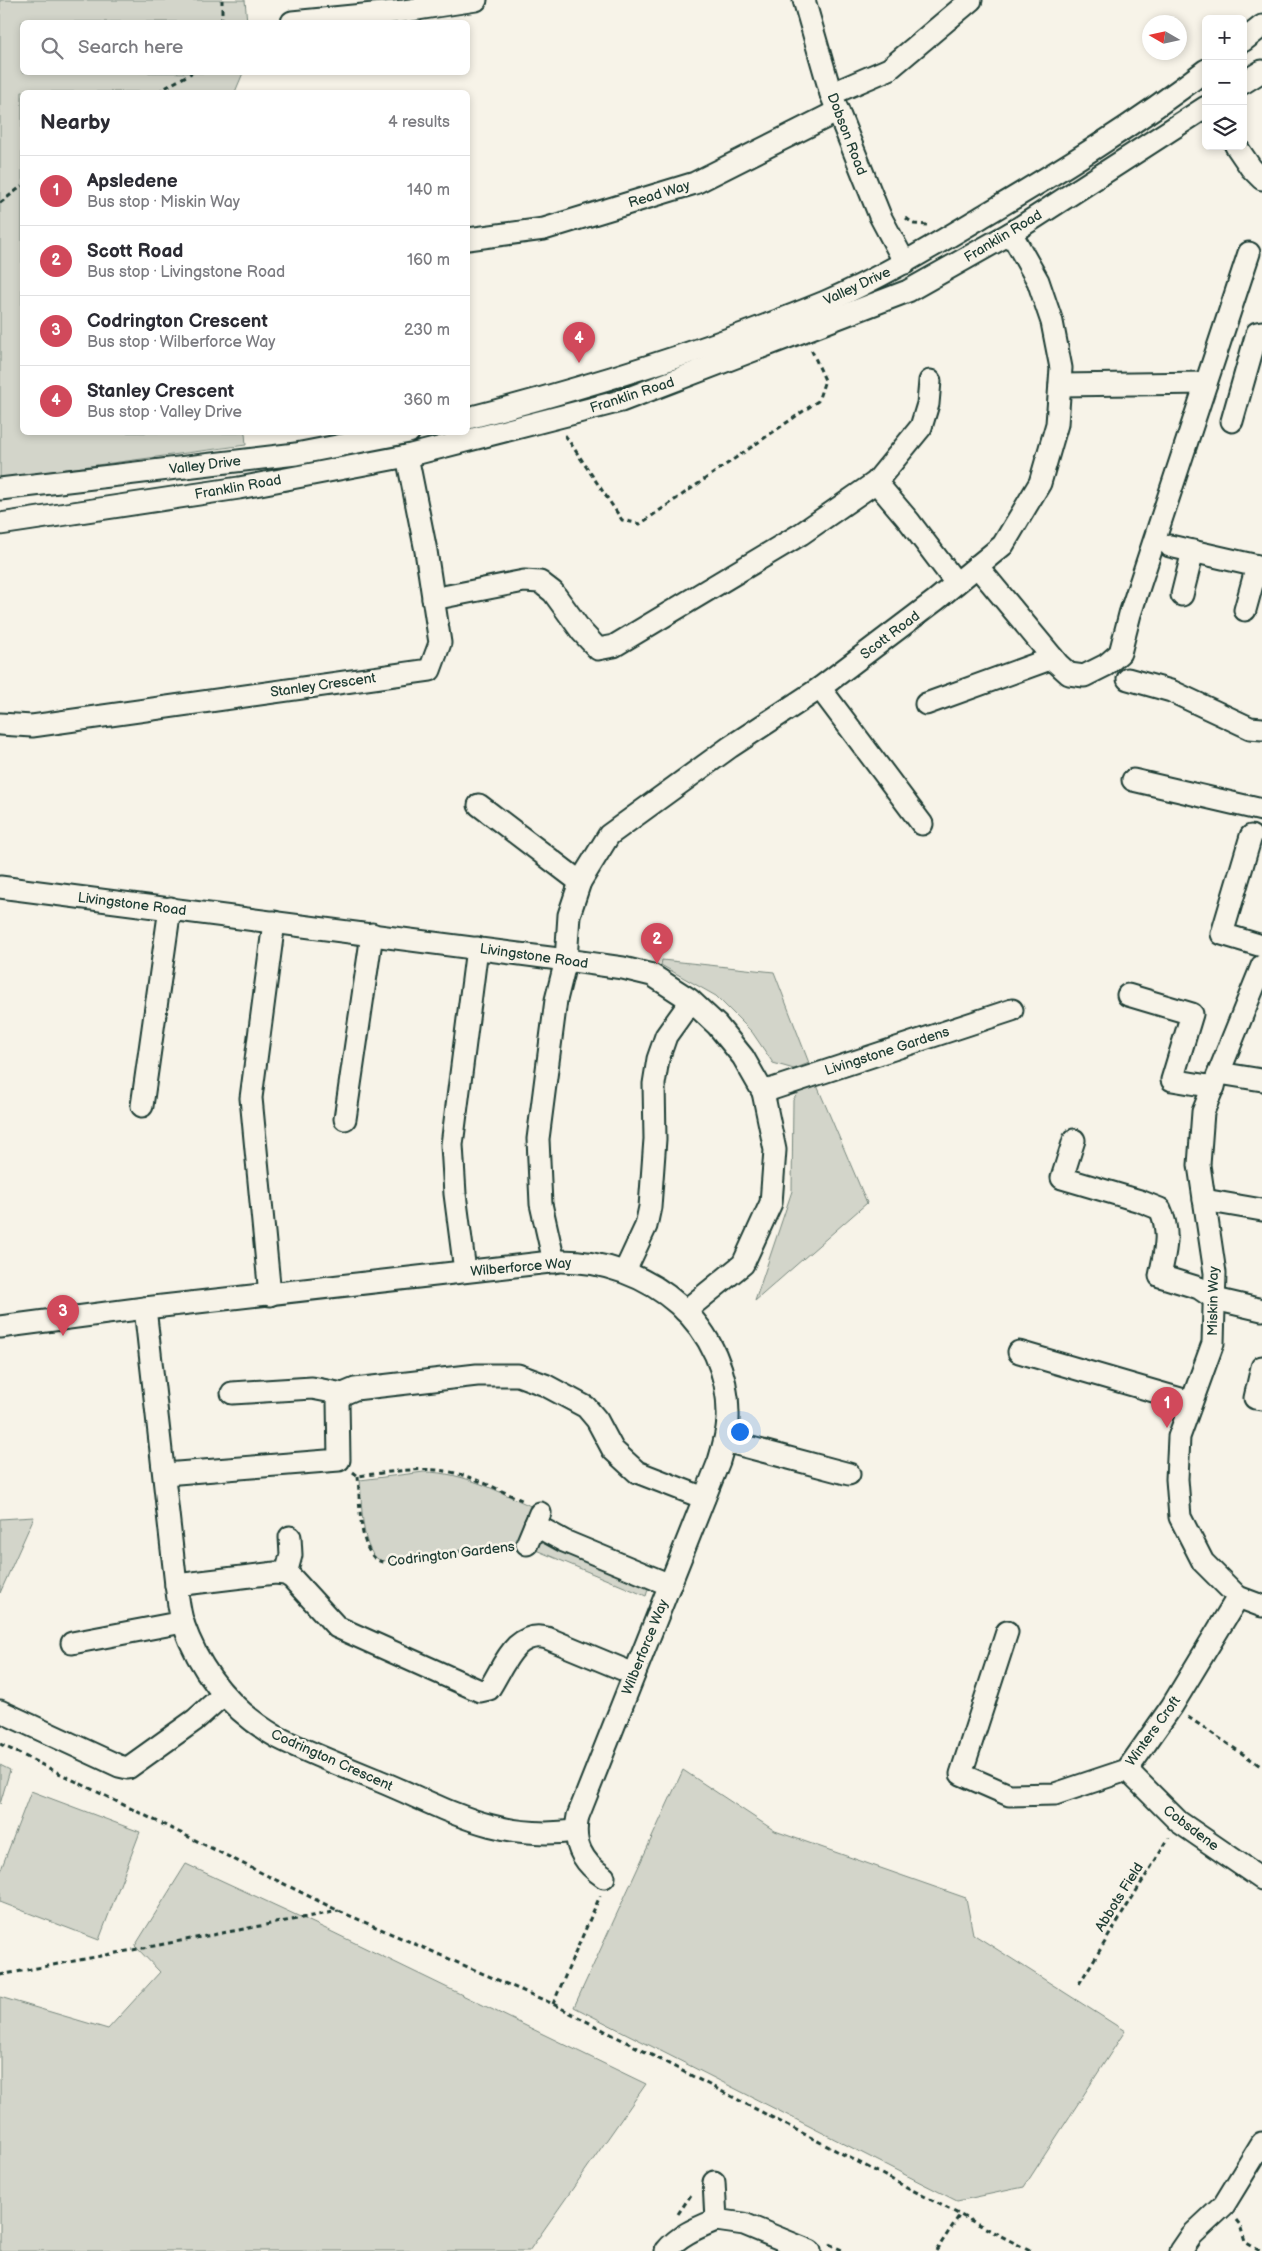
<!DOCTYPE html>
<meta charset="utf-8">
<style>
:root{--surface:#fff;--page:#f2f2f3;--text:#2b2b33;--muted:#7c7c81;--line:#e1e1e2;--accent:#d1495b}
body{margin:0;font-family:"Balsamiq Sans",sans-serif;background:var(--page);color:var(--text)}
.controls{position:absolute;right:15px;top:15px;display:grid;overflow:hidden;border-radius:8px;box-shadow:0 2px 8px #0003}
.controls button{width:45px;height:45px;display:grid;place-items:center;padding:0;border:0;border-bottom:1px solid var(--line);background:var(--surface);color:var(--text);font:25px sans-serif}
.compass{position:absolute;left:1142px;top:15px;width:45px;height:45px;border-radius:50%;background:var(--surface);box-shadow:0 2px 8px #0003;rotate:279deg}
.you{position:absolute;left:739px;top:1431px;width:18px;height:18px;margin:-12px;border:4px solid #fff;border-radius:50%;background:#1a73e8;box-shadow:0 0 0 8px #1a73e833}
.badge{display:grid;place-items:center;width:32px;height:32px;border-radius:50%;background:var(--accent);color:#fff;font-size:16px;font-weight:700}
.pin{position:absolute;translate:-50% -41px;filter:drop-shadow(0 1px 2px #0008)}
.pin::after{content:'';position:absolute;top:26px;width:18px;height:15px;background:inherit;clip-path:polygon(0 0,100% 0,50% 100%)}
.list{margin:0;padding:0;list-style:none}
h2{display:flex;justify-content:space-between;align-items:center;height:65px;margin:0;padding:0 20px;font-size:21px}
h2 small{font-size:16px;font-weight:400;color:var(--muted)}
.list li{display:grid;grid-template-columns:32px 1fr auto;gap:15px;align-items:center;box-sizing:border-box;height:70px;padding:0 20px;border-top:1px solid var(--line)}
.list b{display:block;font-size:19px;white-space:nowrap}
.list p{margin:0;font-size:16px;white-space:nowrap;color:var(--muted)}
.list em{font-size:16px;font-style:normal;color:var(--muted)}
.icon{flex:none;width:28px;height:28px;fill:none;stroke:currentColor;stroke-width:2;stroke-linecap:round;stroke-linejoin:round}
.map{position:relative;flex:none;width:1262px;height:2251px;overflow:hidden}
.search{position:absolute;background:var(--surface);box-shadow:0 2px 8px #0003;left:20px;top:20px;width:450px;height:55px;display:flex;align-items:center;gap:12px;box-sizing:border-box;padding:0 18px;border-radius:8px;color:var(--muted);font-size:19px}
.panel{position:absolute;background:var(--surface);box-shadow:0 2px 8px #0003;left:20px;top:90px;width:450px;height:345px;border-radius:8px}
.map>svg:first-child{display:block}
.green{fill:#d3d5ca;stroke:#79897f}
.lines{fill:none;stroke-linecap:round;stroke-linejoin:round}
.minor-casing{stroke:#1f3d34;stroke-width:25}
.path{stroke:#1f3d34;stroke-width:3;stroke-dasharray:5 4;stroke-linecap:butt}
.minor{stroke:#f7f3e8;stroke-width:21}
.labels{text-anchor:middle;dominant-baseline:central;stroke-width:5;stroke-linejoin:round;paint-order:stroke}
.street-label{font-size:14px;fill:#1f3d34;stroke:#f7f3e8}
</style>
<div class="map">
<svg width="1262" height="2251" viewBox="0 0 1262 2251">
<rect width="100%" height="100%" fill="#f7f3e8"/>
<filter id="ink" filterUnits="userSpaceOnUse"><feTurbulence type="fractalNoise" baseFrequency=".02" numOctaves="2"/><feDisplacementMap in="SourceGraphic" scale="10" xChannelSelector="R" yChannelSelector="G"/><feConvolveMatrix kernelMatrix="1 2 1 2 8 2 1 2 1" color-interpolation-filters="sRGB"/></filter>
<g filter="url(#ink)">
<g class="green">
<polygon points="0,0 245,0 247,22 22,22 22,72 243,73 235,92 22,92 22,432 245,433 246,445 0,478"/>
<polygon points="662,960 774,972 809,1063 794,1069 773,1063 752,1032 716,996 661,965"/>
<polygon points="816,1083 867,1203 755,1301 792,1191 793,1100 801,1089"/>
<path d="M 424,1472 C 464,1472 499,1492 535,1508 L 519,1542 L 383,1561 C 360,1557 362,1499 360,1480 Z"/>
<polygon points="34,1517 0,1593 0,1519"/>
<polygon points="539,1539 650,1583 646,1596 531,1548"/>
<polygon points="0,1765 10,1770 0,1804"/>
<polygon points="683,1770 775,1831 966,1898 973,1934 1125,2031 1024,2187 957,2201 574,2007"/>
<polygon points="31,1791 140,1832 99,1940 0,1902 0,1872"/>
<polygon points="186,1864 324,1928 646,2084 529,2251 0,2251 0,1997 108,2029 160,1972 135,1946"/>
</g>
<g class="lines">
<g class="minor-casing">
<g id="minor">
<polyline points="804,0 831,94 880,216 905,263"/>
<polyline points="292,22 404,11 476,0"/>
<polyline points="1243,41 1262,26"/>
<polyline points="1243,83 1262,71"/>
<polyline points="831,94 889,69 971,0"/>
<polyline points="1236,146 1251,168 1262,179"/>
<polyline points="468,239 544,229 695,183 838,111"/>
<polyline points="1060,385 1206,383"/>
<path d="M 468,418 C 589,387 709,350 825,302 C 881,278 933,246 985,215 C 1061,170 1136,124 1206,70"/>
<polyline points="1232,421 1257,333 1262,332"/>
<polyline points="876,482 909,521 956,583"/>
<polyline points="0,489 296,454 409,432"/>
<polyline points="0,524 239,488 407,456 621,401 908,291 1011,233 1206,107"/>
<polyline points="1170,546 1262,567"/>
<polyline points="977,566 1058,664 1069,674 1084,676 1106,665 1120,653 1130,614 1249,253"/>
<polyline points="1182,595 1193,551"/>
<polyline points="433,599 524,581 540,582 553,592 582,632 598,649 614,646 801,534 876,482 921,427 928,404 930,381"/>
<polyline points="1245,610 1257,566"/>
<polyline points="1128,679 1171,691 1250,728 1262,729"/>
<polyline points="820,688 922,824"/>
<polyline points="926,704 1053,658"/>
<polyline points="0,724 32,726 430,670 440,643 426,551 407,456"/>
<polyline points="1133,780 1262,810"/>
<polyline points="479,805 580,882"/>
<polyline points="1251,836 1222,934 1262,946"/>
<polyline points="0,887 566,960 623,968 652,975 689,999 717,1025 743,1057 763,1092 775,1150 771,1203 743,1264 685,1311"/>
<polyline points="1262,966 1203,1112 1199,1165 1215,1273 1213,1343 1179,1437 1177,1479 1180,1517 1203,1562 1238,1597 1262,1606"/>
<polyline points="1128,995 1192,1014 1172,1080 1214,1087"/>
<polyline points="1219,1073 1262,1080"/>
<polyline points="763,1092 1012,1010"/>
<polyline points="142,1106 170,908"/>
<polyline points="345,1119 372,934"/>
<path d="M 1074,1140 L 1062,1178 L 1140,1201 L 1160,1209 C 1171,1233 1165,1251 1160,1276 L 1199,1288 L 1215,1299 L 1262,1310"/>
<polyline points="1204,1200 1262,1210"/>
<polyline points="554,1262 541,1204 538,1139 556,1000 566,960 569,915 580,882 609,835 730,747 820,688 936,600 1003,545 1040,483 1057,424 1061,368 1052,322 1038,281 1011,233"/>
<polyline points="465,1271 455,1194 452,1145 477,948"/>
<polyline points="625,1271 646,1226 650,1207 655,1139 654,1084 658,1059 666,1036 691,1001"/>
<polyline points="270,1295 251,1098 274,922"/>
<path d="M 145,1308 L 176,1585 C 178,1597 179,1611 183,1623 C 200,1672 232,1711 277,1737 C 311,1754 347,1768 382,1782 C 451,1811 498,1841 575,1831"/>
<path d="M 0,1327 L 145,1308 L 559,1261 C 649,1260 731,1325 728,1420 C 727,1434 723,1448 719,1461 L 578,1816 C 572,1843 582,1862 604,1877"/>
<polyline points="1019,1352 1191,1402"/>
<polyline points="1262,1367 1255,1398 1262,1399"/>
<polyline points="232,1393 312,1388 343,1394"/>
<polyline points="725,1441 849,1474"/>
<polyline points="165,1474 339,1460 338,1401 343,1394 355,1389 477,1375 518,1375 545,1385 586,1407 597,1420 613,1450 637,1472 704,1498"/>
<polyline points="535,1525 564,1541 670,1585"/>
<polyline points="527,1544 540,1513"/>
<polyline points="286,1574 291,1555 290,1537"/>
<path d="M 176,1585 L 275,1573 L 285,1574 L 292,1578 L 337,1627 L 480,1691 L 489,1689 C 503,1668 515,1629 547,1638 L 634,1674"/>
<polyline points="1007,1632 961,1774 1009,1795 1055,1794 1127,1770 1172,1706 1238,1597"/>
<polyline points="72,1643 183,1622"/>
<polyline points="0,1711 119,1766 128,1768 195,1720 223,1695"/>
<polyline points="1127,1770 1179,1822 1262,1879"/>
<polyline points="716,2220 744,2224 810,2251"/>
<path d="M 666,2251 C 679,2235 697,2228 716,2220 L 714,2182"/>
<polyline points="1181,2251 1192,2235 1224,2205 1262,2143"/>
</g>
</g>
<g class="path">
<polyline points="222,22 222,0"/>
<polyline points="158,92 193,72"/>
<polyline points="0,203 22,186"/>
<polyline points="906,218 914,224 927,225"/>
<polyline points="565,435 622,520 640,524 818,401 825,380 811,349"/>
<path d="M 353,1472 L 358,1476 C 383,1473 411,1468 436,1470 C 467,1472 496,1489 524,1501"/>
<path d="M 358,1476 C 360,1497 357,1563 386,1562 L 508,1545"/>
<polyline points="1188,1717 1262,1767"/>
<polyline points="0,1744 339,1911 553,2004 1030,2251"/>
<polyline points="0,1975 339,1911"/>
<polyline points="1079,1984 1169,1838"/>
<polyline points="553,2004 600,1896"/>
<polyline points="678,2214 693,2192"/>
<polyline points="1236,2220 1240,2225 1245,2242 1260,2251"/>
<polyline points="829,2244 844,2251"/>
<polyline points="936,2251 959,2216"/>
</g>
<use href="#minor" class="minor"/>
</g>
</g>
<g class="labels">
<g class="street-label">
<text transform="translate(847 134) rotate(69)">Dobson Road</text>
<text transform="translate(659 194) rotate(-17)">Read Way</text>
<text transform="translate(1003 236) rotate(-31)">Franklin Road</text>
<text transform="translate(857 286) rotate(-25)">Valley Drive</text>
<text transform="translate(632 395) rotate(-18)">Franklin Road</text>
<text transform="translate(205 465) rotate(-7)">Valley Drive</text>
<text transform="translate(238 487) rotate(-10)">Franklin Road</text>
<text transform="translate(890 635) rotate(-37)">Scott Road</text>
<text transform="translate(323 685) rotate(-8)">Stanley Crescent</text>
<text transform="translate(132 904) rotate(7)">Livingstone Road</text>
<text transform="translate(534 956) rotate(8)">Livingstone Road</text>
<text transform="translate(887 1051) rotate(-18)">Livingstone Gardens</text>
<text transform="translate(521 1267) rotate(-5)">Wilberforce Way</text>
<text transform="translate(1213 1301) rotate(-89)">Miskin Way</text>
<text transform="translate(451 1554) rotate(-7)">Codrington Gardens</text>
<text transform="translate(645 1647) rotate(-68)">Wilberforce Way</text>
<text transform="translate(1153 1731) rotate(-54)">Winters Croft</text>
<text transform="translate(332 1760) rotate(24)">Codrington Crescent</text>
<text transform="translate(1191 1828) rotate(37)">Cobsdene</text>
<text transform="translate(1119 1897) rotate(-58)">Abbots Field</text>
</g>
</g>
</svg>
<div class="controls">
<button>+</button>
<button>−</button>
<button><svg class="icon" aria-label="layers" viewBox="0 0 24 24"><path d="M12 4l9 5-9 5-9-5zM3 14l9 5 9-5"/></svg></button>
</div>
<svg class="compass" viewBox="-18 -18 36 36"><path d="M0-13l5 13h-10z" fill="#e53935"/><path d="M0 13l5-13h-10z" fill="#7c7c81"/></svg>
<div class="you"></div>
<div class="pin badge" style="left:1167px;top:1428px">1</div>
<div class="pin badge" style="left:657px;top:964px">2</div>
<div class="pin badge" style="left:63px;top:1336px">3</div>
<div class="pin badge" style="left:579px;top:363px">4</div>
<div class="search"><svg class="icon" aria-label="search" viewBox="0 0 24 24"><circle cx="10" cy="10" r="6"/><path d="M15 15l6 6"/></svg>Search here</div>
<section class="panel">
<h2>Nearby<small>4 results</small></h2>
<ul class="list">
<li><span class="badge">1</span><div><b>Apsledene</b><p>Bus stop · Miskin Way</p></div><em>140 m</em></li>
<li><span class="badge">2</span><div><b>Scott Road</b><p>Bus stop · Livingstone Road</p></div><em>160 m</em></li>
<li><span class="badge">3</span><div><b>Codrington Crescent</b><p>Bus stop · Wilberforce Way</p></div><em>230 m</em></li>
<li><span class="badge">4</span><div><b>Stanley Crescent</b><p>Bus stop · Valley Drive</p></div><em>360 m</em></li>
</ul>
</section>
</div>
